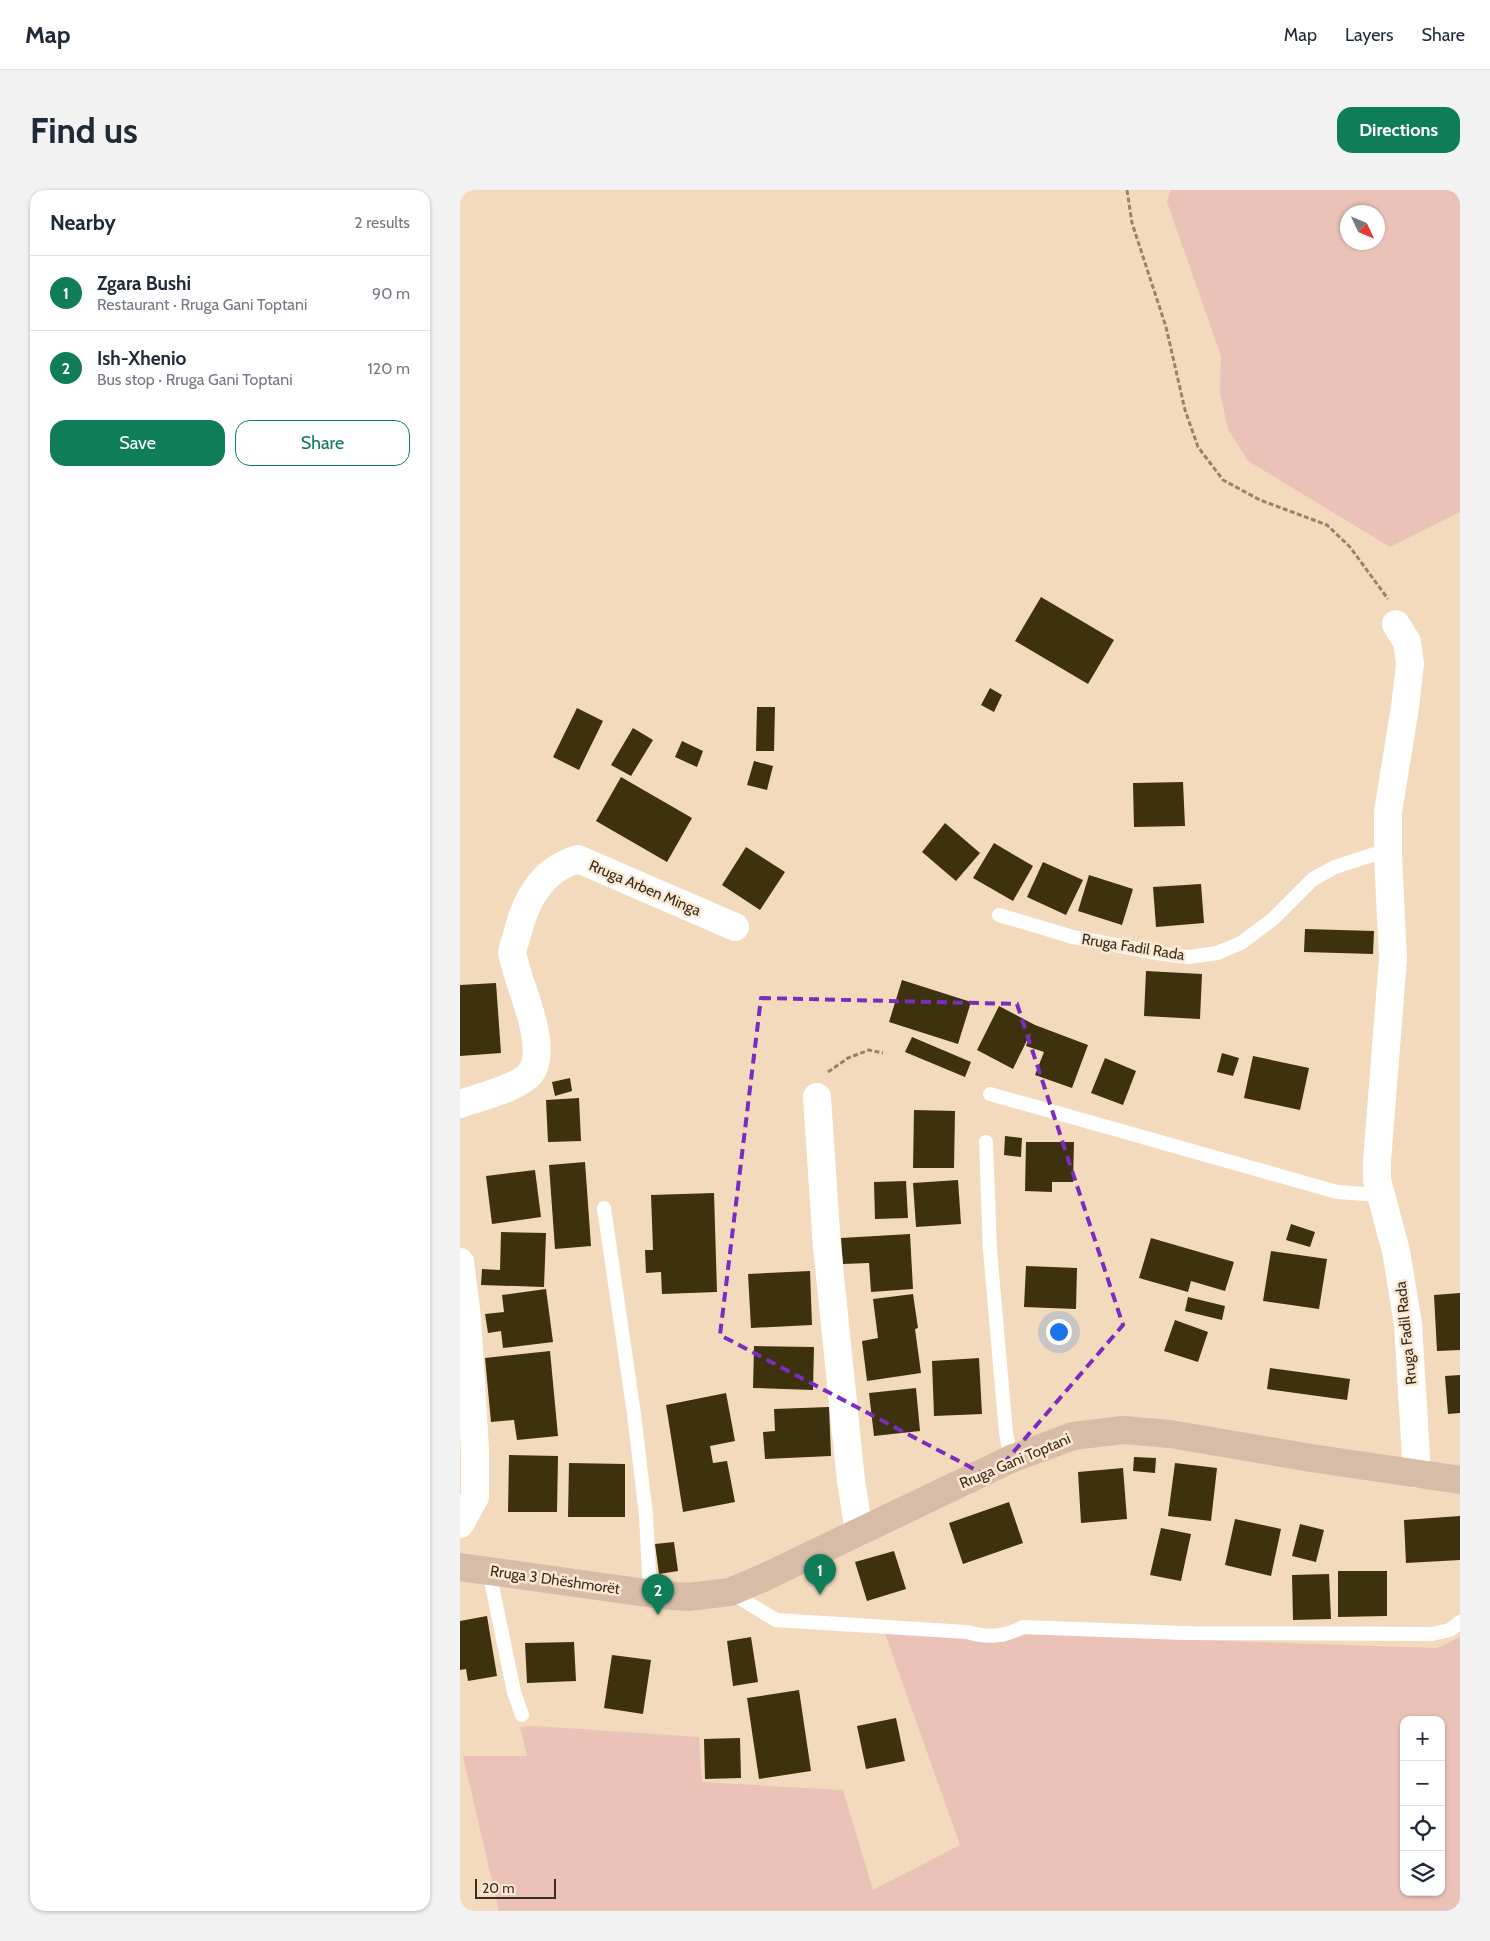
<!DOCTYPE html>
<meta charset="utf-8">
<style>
:root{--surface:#fff;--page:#f2f2f3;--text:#1f2937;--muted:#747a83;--line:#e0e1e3;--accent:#107d59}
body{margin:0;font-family:Cabin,sans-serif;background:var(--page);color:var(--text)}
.controls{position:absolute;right:15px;bottom:15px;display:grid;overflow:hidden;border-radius:10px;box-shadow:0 1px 4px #0004}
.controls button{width:45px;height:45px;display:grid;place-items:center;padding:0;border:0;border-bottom:1px solid var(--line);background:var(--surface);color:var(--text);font:25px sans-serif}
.compass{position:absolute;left:880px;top:15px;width:45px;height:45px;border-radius:50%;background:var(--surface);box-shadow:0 1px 4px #0004;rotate:134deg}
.scale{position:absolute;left:15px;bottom:12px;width:81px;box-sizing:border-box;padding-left:5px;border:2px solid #372d22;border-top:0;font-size:14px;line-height:18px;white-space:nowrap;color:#372d22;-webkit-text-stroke:4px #fde8d1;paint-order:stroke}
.you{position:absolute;left:598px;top:1141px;width:18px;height:18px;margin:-12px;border:4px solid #fff;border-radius:50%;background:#1a73e8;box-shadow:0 0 0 8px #1a73e833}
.badge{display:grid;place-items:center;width:32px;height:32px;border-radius:50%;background:var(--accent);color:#fff;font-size:16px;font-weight:700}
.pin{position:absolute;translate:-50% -41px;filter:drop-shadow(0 1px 2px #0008)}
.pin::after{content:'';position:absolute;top:26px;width:18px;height:15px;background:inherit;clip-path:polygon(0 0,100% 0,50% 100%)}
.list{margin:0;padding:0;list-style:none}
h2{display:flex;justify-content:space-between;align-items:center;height:65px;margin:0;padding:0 20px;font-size:21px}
h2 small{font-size:16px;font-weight:400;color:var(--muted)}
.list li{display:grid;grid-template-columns:32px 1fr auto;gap:15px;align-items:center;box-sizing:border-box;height:75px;padding:0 20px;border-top:1px solid var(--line)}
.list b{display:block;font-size:19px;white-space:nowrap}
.list p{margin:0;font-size:16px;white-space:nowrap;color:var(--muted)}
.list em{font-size:16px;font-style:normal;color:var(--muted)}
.actions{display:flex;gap:10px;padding:15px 20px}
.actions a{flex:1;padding:11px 0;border:1px solid var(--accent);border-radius:15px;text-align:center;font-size:18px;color:var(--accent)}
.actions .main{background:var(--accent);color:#fff}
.icon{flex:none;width:28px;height:28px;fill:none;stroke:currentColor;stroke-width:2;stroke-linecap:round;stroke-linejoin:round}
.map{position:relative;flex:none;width:1000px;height:1721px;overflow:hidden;border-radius:15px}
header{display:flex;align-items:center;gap:30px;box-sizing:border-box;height:70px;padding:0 25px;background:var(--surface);border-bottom:1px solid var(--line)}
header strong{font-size:24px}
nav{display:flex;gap:28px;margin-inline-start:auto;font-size:18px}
.intro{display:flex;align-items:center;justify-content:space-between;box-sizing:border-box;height:120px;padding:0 30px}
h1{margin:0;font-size:35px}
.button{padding:12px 22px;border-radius:15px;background:var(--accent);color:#fff;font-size:18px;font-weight:700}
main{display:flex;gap:30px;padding:0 30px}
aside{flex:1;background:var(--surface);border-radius:15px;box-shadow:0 1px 4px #0004}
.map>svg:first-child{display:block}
.green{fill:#eac2b8;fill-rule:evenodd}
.building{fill:#3e310d}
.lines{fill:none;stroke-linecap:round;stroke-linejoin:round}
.path{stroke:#95836f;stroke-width:3;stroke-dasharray:5 2.5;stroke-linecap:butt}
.service{stroke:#fff;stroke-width:14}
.minor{stroke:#fff;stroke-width:28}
.secondary{stroke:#d7bca7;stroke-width:28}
.marked{fill:none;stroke:#7b2cbf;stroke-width:4;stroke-dasharray:10 6;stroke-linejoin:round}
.labels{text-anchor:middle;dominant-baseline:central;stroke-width:5;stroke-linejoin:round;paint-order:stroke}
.street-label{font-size:15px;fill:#372d22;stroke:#fde8d1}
</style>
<header>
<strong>Map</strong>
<nav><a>Map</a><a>Layers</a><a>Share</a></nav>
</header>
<div class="intro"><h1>Find us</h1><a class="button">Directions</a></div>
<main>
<aside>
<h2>Nearby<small>2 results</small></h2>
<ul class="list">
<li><span class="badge">1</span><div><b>Zgara Bushi</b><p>Restaurant · Rruga Gani Toptani</p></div><em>90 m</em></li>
<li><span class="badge">2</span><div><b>Ish-Xhenio</b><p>Bus stop · Rruga Gani Toptani</p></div><em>120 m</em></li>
</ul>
<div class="actions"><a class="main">Save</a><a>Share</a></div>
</aside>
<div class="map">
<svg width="1000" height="1721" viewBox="0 0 1000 1721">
<rect width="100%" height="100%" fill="#f4dabd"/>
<g class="green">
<path d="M 711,0 L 1000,0 L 1000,322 L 930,357 L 788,271 L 768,239 L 760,203 L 761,166 L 707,12 ZM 888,22 L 918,22 L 918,52 L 888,52 Z"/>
<path d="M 424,1441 L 545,1452 L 557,1444 L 977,1458 L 1000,1447 L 1000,1721 L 39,1721 L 3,1566 L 67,1566 L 60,1537 L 76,1536 L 239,1547 L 242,1592 L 383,1600 L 413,1700 L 500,1655 ZM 944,1530 L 981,1530 L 981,1702 L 944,1702 Z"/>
</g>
<g class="building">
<polygon points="581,407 654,450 628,494 555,451"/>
<polygon points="530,498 542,505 534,522 521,515"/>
<polygon points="297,517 315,517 314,561 296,561"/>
<polygon points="117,518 143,531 119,580 93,567"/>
<polygon points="173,538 193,550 171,586 151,575"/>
<polygon points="222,551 243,561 237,577 215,567"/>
<polygon points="294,571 313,576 307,600 287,595"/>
<polygon points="161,587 232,628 207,672 136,631"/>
<polygon points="723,592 725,636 674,637 673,593"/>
<polygon points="485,633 520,663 496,691 462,662"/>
<polygon points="534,653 573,676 553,711 513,688"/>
<polygon points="286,657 325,682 300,720 262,695"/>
<polygon points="583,672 623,690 606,725 567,707"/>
<polygon points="629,685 673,699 662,735 618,721"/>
<polygon points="741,694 744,733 696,737 693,697"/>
<polygon points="845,739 914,741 913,764 844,762"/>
<polygon points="686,781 742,784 740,829 684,826"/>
<polygon points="442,790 511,812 498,854 429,832"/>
<polygon points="36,793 41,863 0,866 0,795"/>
<polygon points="539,816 575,835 628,855 612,898 575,885 584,862 566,856 571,842 553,879 517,860"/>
<polygon points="452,847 511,872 505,887 445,862"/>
<polygon points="762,863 779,868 773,886 757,882"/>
<polygon points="793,866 849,878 840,920 784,908"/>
<polygon points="645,868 676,881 663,915 631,903"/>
<polygon points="110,888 112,901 95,906 92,892"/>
<polygon points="119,908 121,951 88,952 86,910"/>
<polygon points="454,920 495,921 494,978 453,978"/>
<polygon points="545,946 562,948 561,967 544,965"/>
<polygon points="566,952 614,952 613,992 592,992 592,1002 565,1001"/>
<polygon points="125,972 131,1056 95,1059 89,975"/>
<polygon points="75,980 81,1027 32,1034 26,986"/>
<polygon points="498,990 501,1034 456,1037 453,993"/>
<polygon points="446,991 448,1028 415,1029 414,992"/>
<polygon points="254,1003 257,1102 202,1104 201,1082 186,1083 185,1060 193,1060 191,1005"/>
<polygon points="831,1034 855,1042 850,1057 826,1050"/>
<polygon points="41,1042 86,1043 84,1097 21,1095 22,1079 40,1080"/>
<polygon points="450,1044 453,1099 411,1102 409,1073 383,1074 381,1048"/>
<polygon points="691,1048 774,1072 765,1101 731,1091 728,1102 679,1088"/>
<polygon points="811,1061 867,1069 859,1119 803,1111"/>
<polygon points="566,1076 617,1078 616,1119 564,1117"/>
<polygon points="350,1081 352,1135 291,1138 288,1084"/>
<polygon points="86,1099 93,1152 43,1158 41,1141 28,1143 25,1124 44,1122 42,1105"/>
<polygon points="1000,1103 1000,1160 977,1161 974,1105"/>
<polygon points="453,1104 458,1138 455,1139 461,1183 407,1191 402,1151 418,1148 413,1109"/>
<polygon points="728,1107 765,1116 762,1130 725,1121"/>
<polygon points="715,1130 748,1142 738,1172 704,1161"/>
<polygon points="294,1156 354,1157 353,1200 293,1198"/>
<polygon points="90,1161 98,1246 57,1250 54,1230 31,1232 25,1168"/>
<polygon points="519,1168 522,1224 474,1226 472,1171"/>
<polygon points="810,1178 890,1189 887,1210 807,1199"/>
<polygon points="1000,1185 1000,1223 988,1224 985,1186"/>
<polygon points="456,1198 460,1241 414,1246 409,1203"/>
<polygon points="266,1203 275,1251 250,1256 253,1273 267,1271 275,1312 223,1322 206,1215"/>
<polygon points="369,1217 371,1266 305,1269 303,1242 315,1241 314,1219"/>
<polygon points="49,1265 98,1266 97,1322 48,1322"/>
<polygon points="674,1267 696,1268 695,1283 673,1281"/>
<polygon points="109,1273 165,1274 165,1327 108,1327"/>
<polygon points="715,1273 757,1278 751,1331 708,1326"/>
<polygon points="663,1278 667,1329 621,1333 618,1282"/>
<polygon points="549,1312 563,1353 503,1374 489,1333"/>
<polygon points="1000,1326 1000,1370 946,1373 944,1330"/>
<polygon points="775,1329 821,1339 811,1386 765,1375"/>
<polygon points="840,1334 864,1340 856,1372 832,1366"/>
<polygon points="701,1338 731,1344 721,1391 690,1385"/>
<polygon points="214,1352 218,1381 199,1384 195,1354"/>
<polygon points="434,1361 446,1399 407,1411 395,1372"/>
<polygon points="878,1381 927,1381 927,1426 878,1427"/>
<polygon points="869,1384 871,1429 833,1430 832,1385"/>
<polygon points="27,1426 37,1486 8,1491 6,1479 0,1480 0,1431"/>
<polygon points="291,1447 298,1492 273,1496 267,1451"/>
<polygon points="114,1452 116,1491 67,1493 65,1453"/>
<polygon points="152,1465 191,1470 183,1524 144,1518"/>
<polygon points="339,1500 351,1581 299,1589 287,1508"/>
<polygon points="436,1528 445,1571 406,1579 397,1536"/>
<polygon points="280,1548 281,1588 245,1589 244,1549"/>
</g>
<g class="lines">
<g class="path">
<polyline points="667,0 672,33 706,137 725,220 738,257 763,290 800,310 867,335 890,357 928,409"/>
<polyline points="368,882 388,868 409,860 423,863"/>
</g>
<g class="service">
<polyline points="539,725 613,747 703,764 729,767 757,763 781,753 813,729 853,689 875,677 915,664 928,665"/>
<polyline points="530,904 877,1002 920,1005"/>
<polyline points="526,952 530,1060 546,1243 551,1269"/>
<polyline points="144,1018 174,1224 186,1325 190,1404"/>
<polyline points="29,1381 54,1502 62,1525"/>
<path d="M 270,1402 L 316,1430 L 507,1442 C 528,1448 544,1447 563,1437 L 725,1443 L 972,1444 L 990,1440 L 1000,1432"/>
</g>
<g class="minor">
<polyline points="936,434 947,452 950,474 945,517 928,622 928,665 933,769 917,971 917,990 936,1061 948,1134 957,1284"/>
<polyline points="357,907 367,1057 391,1291 399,1342"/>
<path d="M 0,914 C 17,908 63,897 72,881 C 86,857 65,808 57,782 C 56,776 53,769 52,763 C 52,758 56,750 57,745 C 65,711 82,679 118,669 L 275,737"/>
<polyline points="0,1072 7,1127 15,1259 15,1307 0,1334"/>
</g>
<polyline class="secondary" points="0,1377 201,1405 228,1407 270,1402 303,1388 551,1269 613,1246 663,1240 710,1244 851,1268 1000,1290"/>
</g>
<path class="marked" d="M 301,808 L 557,814 L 663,1135 L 531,1288 L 260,1145 Z"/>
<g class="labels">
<g class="street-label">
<text transform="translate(185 698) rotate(23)">Rruga Arben Minga</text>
<text transform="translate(673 757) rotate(9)">Rruga Fadil Rada</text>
<text transform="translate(946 1143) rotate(-96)">Rruga Fadil Rada</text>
<text transform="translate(555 1271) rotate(-23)">Rruga Gani Toptani</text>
<text transform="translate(95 1390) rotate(8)">Rruga 3 Dhëshmorët</text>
</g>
</g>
</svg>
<div class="controls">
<button>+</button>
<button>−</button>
<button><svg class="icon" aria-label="locate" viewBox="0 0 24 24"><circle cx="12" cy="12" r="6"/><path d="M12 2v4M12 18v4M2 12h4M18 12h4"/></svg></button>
<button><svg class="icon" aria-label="layers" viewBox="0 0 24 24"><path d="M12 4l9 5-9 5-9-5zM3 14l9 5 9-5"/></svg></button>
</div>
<svg class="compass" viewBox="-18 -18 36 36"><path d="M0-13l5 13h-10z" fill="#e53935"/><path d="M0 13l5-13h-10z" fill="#747a83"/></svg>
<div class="scale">20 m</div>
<div class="you"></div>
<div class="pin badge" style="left:360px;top:1405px">1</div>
<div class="pin badge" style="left:198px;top:1425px">2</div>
</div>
</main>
